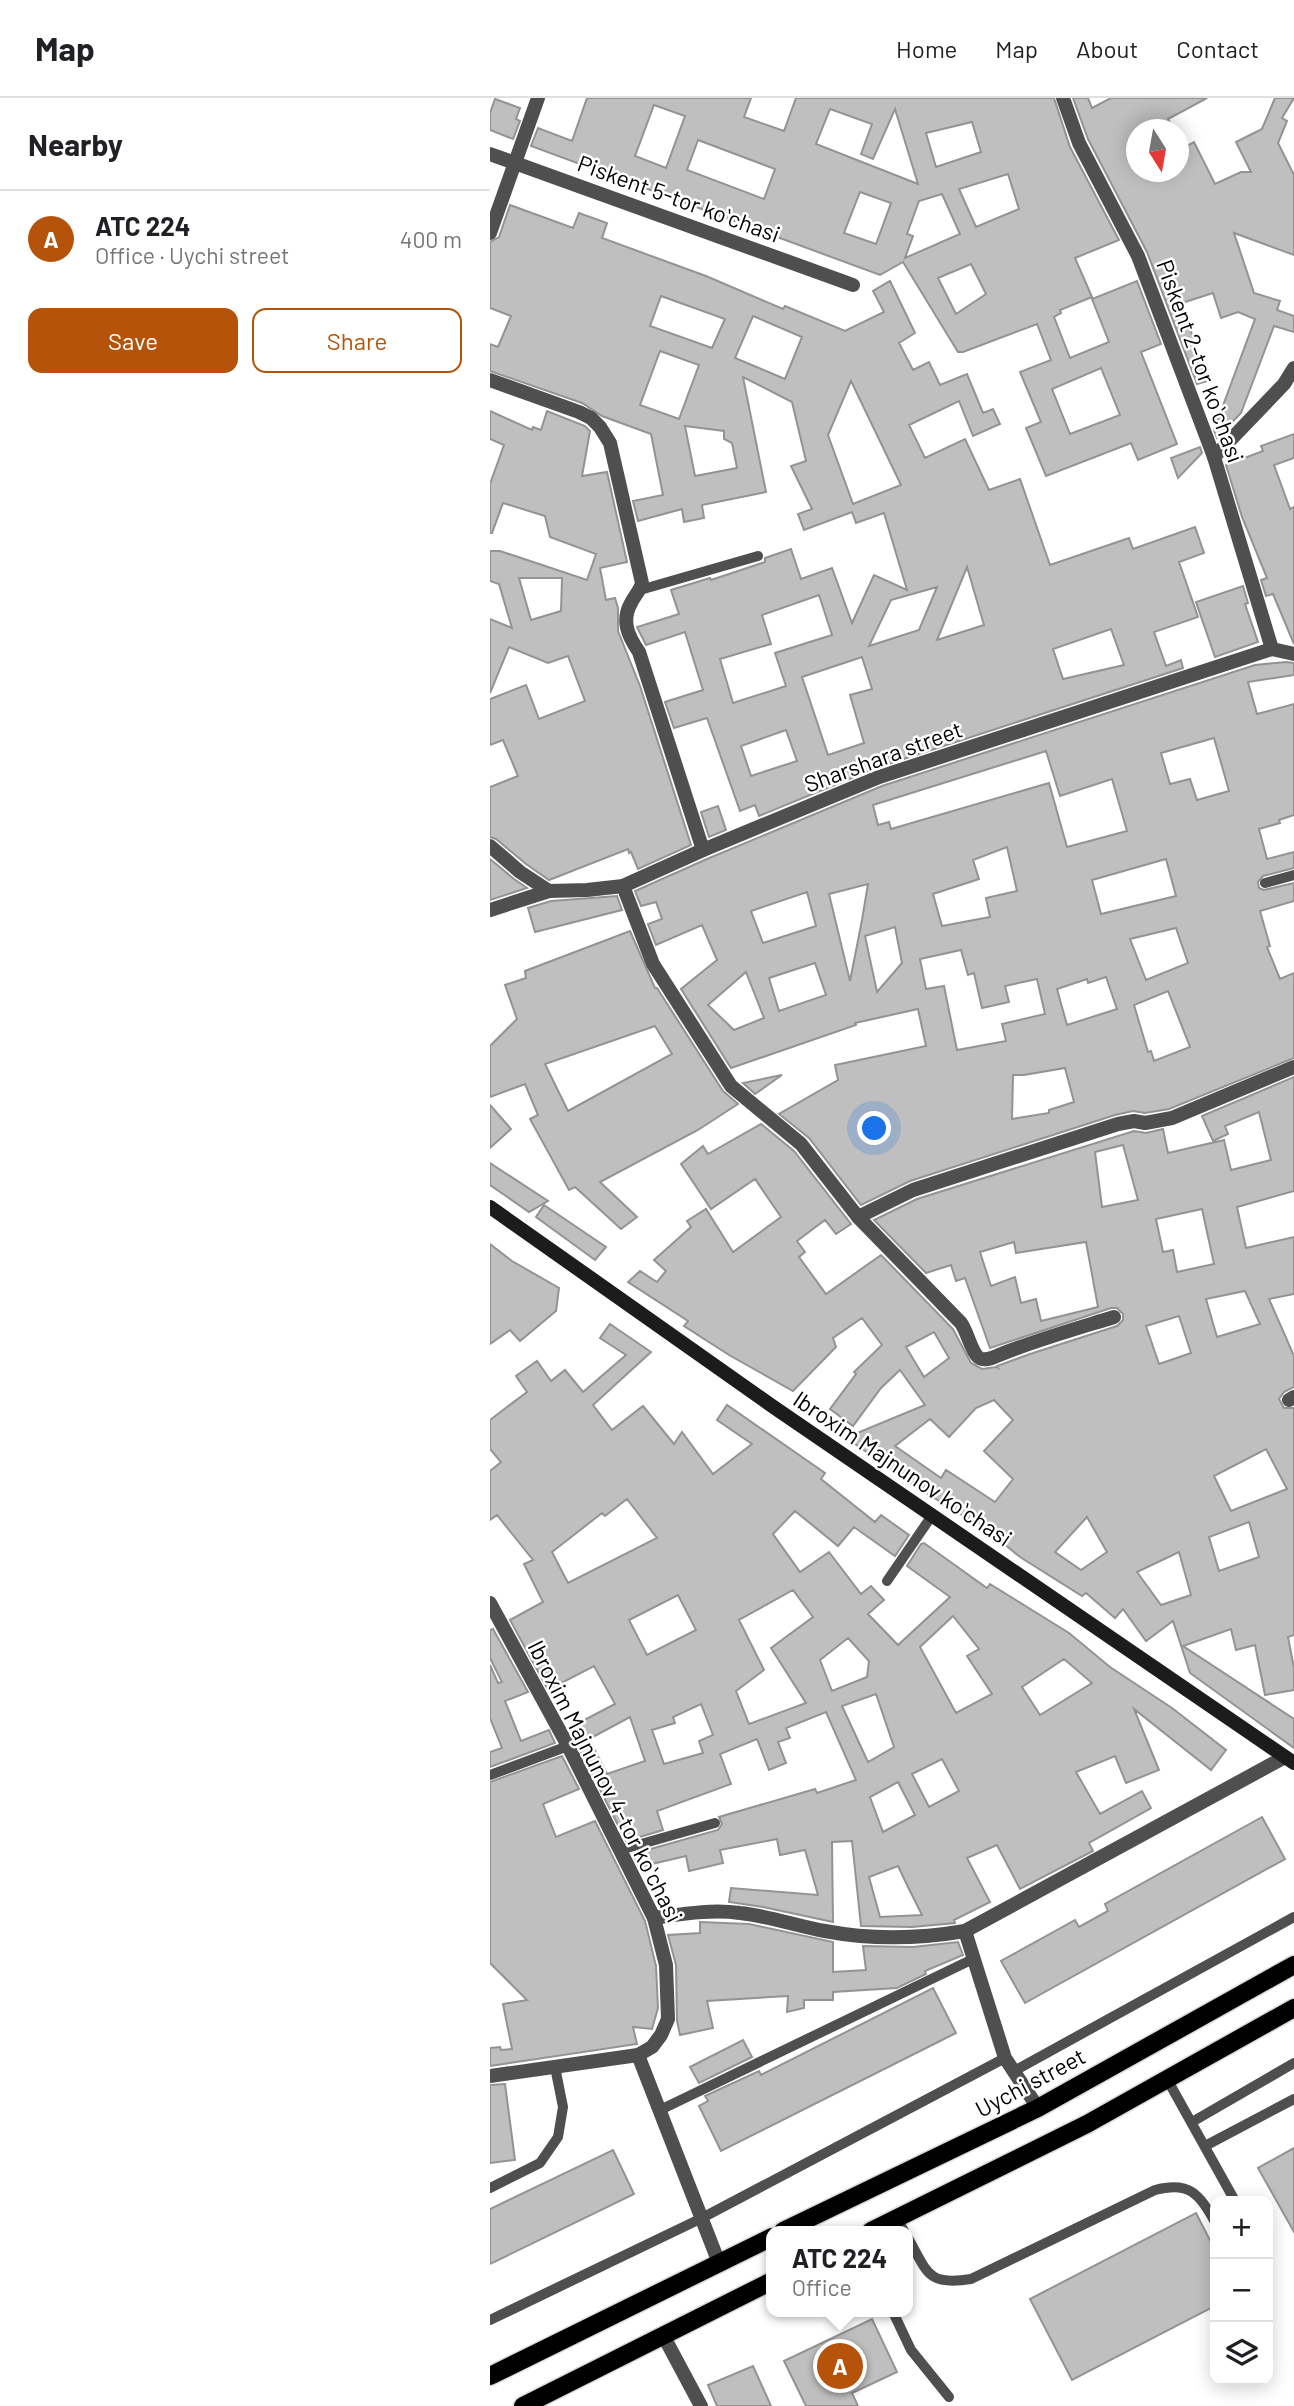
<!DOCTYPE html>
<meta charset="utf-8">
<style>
:root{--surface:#fff;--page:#f6f6f6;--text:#202124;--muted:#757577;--line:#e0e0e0;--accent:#b45309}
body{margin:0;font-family:Barlow,sans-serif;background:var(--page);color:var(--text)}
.controls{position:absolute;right:21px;bottom:21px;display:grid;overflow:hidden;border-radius:14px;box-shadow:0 4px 18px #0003}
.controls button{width:63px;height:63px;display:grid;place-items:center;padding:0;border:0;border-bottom:2px solid var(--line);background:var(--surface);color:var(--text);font:35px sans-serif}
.compass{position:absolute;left:636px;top:21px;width:63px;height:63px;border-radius:50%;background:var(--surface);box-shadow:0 4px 18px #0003;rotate:169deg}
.you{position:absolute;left:385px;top:1031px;width:24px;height:24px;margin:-18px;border:5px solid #fff;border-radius:50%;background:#1a73e8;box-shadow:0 0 0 10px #1a73e833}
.badge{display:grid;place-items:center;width:46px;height:46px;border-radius:50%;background:var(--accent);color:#fff;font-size:23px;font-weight:700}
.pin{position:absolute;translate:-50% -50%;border:4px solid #fff;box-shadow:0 2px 7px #0006}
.popup{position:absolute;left:276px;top:2128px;width:147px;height:91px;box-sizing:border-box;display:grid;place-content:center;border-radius:14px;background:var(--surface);filter:drop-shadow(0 2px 5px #0005);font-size:23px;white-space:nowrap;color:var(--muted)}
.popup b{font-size:26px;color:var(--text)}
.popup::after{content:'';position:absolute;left:50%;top:100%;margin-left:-14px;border:14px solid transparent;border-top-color:var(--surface)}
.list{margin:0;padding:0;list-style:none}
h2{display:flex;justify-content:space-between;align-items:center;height:91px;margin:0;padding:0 28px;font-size:30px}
h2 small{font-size:23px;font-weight:400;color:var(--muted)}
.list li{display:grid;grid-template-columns:46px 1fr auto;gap:21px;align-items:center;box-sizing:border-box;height:98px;padding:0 28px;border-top:2px solid var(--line)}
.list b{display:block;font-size:26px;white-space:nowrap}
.list p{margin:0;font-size:23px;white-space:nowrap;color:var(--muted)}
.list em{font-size:23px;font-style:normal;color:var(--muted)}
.actions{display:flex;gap:14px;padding:21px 28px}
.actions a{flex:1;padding:16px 0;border:2px solid var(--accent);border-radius:14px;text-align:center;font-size:24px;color:var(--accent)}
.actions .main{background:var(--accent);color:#fff}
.icon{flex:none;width:38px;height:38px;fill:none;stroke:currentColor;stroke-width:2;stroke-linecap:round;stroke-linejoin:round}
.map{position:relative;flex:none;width:804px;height:2308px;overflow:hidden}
header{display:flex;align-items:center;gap:42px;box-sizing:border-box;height:98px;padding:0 35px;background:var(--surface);border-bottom:2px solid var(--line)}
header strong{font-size:33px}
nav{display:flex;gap:38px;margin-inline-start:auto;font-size:24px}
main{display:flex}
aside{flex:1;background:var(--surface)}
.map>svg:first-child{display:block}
.building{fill:#bfbfbf;stroke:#939393;stroke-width:2;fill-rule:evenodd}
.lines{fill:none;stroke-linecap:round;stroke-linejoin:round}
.primary-casing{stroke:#dbdbdb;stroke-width:21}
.lane{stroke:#4f4f4f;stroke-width:10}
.street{stroke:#4f4f4f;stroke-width:14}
.secondary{stroke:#1c1c1c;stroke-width:14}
.primary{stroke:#000;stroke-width:18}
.labels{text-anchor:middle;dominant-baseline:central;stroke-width:5;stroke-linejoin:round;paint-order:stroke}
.street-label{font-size:23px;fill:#000;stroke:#fff}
</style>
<header>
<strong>Map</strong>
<nav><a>Home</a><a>Map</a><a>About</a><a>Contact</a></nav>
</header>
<main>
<aside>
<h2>Nearby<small></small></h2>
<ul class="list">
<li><span class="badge">A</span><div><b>ATC 224</b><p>Office · Uychi street</p></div><em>400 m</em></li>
</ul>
<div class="actions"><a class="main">Save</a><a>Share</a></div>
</aside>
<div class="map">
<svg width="804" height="2308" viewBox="0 0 804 2308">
<rect width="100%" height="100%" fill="#fff"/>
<g class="building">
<path d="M 97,0 L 261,0 L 254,19 L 294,33 L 306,0 L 564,0 L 580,49 L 629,142 L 585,160 L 602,199 L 570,212 L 571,215 L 564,219 L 580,260 L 619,244 L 602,201 L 647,183 L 671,246 L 651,254 L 687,346 L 648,362 L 641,345 L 556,378 L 536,330 L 551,324 L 530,274 L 561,262 L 547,226 L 473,254 L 468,254 L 413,164 L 390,177 L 41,48 L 48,30 L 82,43 ZM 164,7 L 195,18 L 176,70 L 145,58 ZM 340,11 L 382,26 L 371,56 L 383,61 L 405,11 L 428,86 L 326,46 ZM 482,24 L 491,54 L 446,69 L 436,35 ZM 208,42 L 285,71 L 274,101 L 197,72 ZM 518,76 L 529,111 L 486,129 L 469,91 ZM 370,94 L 401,105 L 386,146 L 354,135 ZM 452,96 L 470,136 L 415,160 L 423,138 L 417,136 L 429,103 ZM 481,166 L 496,196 L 466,216 L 448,180 ZM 611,270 L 630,317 L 580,336 L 562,291 Z"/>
<polygon points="583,0 598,0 602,10 621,0 717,0 678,21 684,32 647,32 647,74 689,74 689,52 704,44 725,86 751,74 761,74 746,44 772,31 785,0 804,0 792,20 797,23 788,45 804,77 804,157 744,135 764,195 790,203 787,212 804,218 804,234 784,228 751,315 727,340 724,332 765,221 748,214 731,220 723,195 692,205 717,283 707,286 657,154 598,41"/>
<polygon points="5,1 30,10 26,21 30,23 23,41 0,32 0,15"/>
<path d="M 20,107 L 83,130 L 89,115 L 117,125 L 112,140 L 216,178 L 293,211 L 295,208 L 355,233 L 394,214 L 383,193 L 400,183 L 425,235 L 409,245 L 423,272 L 439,264 L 450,287 L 477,276 L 493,315 L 503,311 L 510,326 L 483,338 L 469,303 L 419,327 L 435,360 L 475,341 L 499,392 L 530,381 L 560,467 L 639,440 L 643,451 L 705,429 L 714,455 L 689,464 L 708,519 L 664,534 L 676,568 L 691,562 L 693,570 L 386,670 L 269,718 L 265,707 L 250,713 L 217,620 L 184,630 L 175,604 L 213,592 L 195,534 L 156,547 L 147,529 L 189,516 L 181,492 L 220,480 L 221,482 L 275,464 L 275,460 L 301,451 L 311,481 L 342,470 L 362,525 L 384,477 L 417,492 L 394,415 L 366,425 L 362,414 L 314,432 L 308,416 L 322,411 L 301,368 L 316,363 L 302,304 L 253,279 L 276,394 L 212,407 L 214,420 L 194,424 L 192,411 L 148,423 L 143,403 L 173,397 L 161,336 L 112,318 L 92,305 L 0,273 L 0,246 L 8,249 L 21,218 L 0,210 L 0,144 L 9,139 ZM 171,198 L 235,221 L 222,250 L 160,228 ZM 263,218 L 312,239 L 295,281 L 245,260 ZM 170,253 L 209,267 L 189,321 L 150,307 ZM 361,283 L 411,387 L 363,406 L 338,337 ZM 195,328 L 234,333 L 234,341 L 242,345 L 247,370 L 205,378 ZM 477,469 L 494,527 L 447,542 ZM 447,489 L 429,532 L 379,548 L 401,502 ZM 329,497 L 342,537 L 285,555 L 296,588 L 243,605 L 230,561 L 281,546 L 272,517 ZM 621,531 L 634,567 L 573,581 L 563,551 ZM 372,559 L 382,591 L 360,597 L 374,645 L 338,657 L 312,579 ZM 296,632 L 307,663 L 261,678 L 251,648 Z"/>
<path d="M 0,313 L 42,332 L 43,329 L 51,332 L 57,313 L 95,328 L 100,333 L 92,378 L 117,374 L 137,464 L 110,470 L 116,502 L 125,500 L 128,510 L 128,533 L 150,588 L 201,747 L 148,771 L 141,754 L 139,755 L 138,751 L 59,782 L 36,766 L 6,741 L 0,739 L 0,689 L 28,678 L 13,642 L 0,647 L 0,601 L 36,587 L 49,621 L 95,603 L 78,558 L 58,565 L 19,549 L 0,595 L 0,521 L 22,530 L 9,486 L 0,483 L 0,453 L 10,453 L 97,482 L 106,456 L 60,439 L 55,418 L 13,405 L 2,435 L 0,435 L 0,386 L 14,347 L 0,341 ZM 29,480 L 72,480 L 71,513 L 41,522 Z"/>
<polygon points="804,336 804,360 784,367 800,411 804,409 804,546 783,496 776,498 771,482 777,480 752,419 736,367 773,353 771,348"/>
<polygon points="710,349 712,355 688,380 681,360"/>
<polygon points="753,488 758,505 755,506 768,544 725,559 706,504"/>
<path d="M 796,564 L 804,565 L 804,577 L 758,584 L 767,616 L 804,606 L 804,717 L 789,722 L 790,725 L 769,731 L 777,761 L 804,754 L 804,770 L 773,778 L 768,784 L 769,790 L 774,792 L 804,785 L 804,803 L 770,813 L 780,848 L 777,849 L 790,881 L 804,875 L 804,960 L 679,1011 L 655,1015 L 643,1013 L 625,1017 L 420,1083 L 371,1107 L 319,1040 L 289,1016 L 348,982 L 345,967 L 436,948 L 428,911 L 365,925 L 366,927 L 241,970 L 191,891 L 227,862 L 212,827 L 166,847 L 158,826 L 172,821 L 166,804 L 151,808 L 145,793 L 217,761 L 392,688 L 765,567 ZM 724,640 L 739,693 L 707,702 L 700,681 L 680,686 L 671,655 ZM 556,653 L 570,698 L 622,681 L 637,733 L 577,749 L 559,685 L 401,731 L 399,724 L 388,727 L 383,707 ZM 517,749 L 527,793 L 496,800 L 500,819 L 452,828 L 443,796 L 489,781 L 483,762 ZM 676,761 L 686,798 L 611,816 L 602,782 ZM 378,786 L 372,822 L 360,883 L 339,796 ZM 317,794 L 326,828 L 273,845 L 261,813 ZM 405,829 L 412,865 L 387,894 L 375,838 ZM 686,830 L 698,865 L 656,882 L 640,841 ZM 471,852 L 478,877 L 484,875 L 492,910 L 519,904 L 515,888 L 547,881 L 555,916 L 512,926 L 516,943 L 467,952 L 454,888 L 436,891 L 430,861 ZM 325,865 L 336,897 L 289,913 L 279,880 ZM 256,874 L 274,920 L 244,932 L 218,907 ZM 616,879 L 627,911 L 577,927 L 567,891 L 597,881 L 598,885 ZM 678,893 L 700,949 L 664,963 L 661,953 L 658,954 L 644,907 ZM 575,970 L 584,1004 L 559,1012 L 559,1015 L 522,1021 L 523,977 L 534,977 Z"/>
<polygon points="228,708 236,732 219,739 211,714"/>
<polygon points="0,761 24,781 37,790 0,802"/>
<polygon points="127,798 132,812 45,834 38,810 61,803"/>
<path d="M 140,833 L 165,890 L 167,890 L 233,993 L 248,1006 L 208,1032 L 110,1084 L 147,1119 L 131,1131 L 85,1089 L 79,1092 L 40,1021 L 48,1017 L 35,986 L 0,999 L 0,948 L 27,921 L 15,887 L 36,880 L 35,873 ZM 165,928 L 182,956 L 78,1013 L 55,966 Z"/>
<polygon points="292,977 265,996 253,985"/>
<path d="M 804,979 L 804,1093 L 747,1109 L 756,1150 L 804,1139 L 804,1196 L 779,1201 L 804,1258 L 804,1289 L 794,1294 L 789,1301 L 794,1310 L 804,1310 L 804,1537 L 798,1539 L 804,1570 L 804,1592 L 775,1597 L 765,1547 L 746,1552 L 741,1531 L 693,1548 L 804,1621 L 804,1650 L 700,1575 L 683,1523 L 656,1543 L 633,1511 L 625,1520 L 596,1495 L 592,1498 L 530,1459 L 484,1421 L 482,1423 L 423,1387 L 361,1343 L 367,1335 L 435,1307 L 410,1272 L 391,1290 L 363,1328 L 340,1311 L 366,1276 L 364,1274 L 392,1247 L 372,1220 L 343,1240 L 346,1249 L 303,1293 L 239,1257 L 194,1228 L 198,1223 L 138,1184 L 150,1173 L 167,1184 L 176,1173 L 164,1162 L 201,1129 L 197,1123 L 216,1111 L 243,1154 L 291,1119 L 265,1081 L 221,1111 L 191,1066 L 213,1048 L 218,1056 L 271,1026 L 304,1053 L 361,1126 L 346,1136 L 335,1122 L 307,1143 L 315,1154 L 309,1159 L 336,1196 L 391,1157 L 463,1231 L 481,1265 L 492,1271 L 506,1269 L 508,1270 L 507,1268 L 540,1256 L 627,1228 L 633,1222 L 633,1216 L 627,1210 L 621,1210 L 500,1250 L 475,1180 L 466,1183 L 461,1167 L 436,1175 L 384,1122 L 427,1101 L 644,1033 L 656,1035 L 673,1031 L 678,1055 L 734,1042 L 741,1072 L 781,1062 L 769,1014 L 735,1028 L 738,1036 L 723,1043 L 712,1018 ZM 633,1047 L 648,1102 L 612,1109 L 605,1054 ZM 712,1111 L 724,1166 L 687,1174 L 683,1152 L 673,1154 L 666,1121 ZM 524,1144 L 526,1155 L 596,1144 L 608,1209 L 551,1223 L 546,1201 L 531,1205 L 525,1179 L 501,1188 L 490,1154 ZM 755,1193 L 770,1226 L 727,1239 L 716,1201 ZM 689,1218 L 701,1255 L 669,1266 L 656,1228 ZM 444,1234 L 459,1260 L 434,1279 L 416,1249 ZM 504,1302 L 523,1322 L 494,1353 L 523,1381 L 505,1404 L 456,1372 L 451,1380 L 405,1348 L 440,1321 L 459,1339 L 486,1310 ZM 776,1351 L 797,1391 L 741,1413 L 724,1378 ZM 597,1419 L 617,1454 L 591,1472 L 565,1454 ZM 759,1424 L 769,1459 L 729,1473 L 719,1439 ZM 689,1454 L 701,1497 L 671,1507 L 647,1474 Z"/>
<polygon points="0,1007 21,1031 0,1050"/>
<polygon points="0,1065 58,1103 39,1114 0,1087"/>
<polygon points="54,1107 116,1149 105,1162 46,1119"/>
<polygon points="0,1146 22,1163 69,1190 66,1213 30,1243 20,1232 0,1246"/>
<path d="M 120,1226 L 161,1254 L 103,1307 L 122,1332 L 153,1308 L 184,1346 L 192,1334 L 223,1376 L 262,1346 L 227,1322 L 237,1307 L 335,1375 L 331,1381 L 385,1424 L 391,1417 L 419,1437 L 405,1458 L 364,1429 L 348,1448 L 305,1413 L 283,1436 L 310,1474 L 339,1454 L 371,1496 L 381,1488 L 394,1502 L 378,1516 L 408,1547 L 460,1499 L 417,1468 L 431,1446 L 434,1445 L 497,1490 L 500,1486 L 579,1535 L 620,1569 L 682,1610 L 736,1652 L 721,1672 L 644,1611 L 669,1672 L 636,1685 L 625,1658 L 586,1674 L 610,1716 L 652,1693 L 661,1710 L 599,1745 L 603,1753 L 530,1791 L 507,1747 L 477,1760 L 500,1804 L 464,1822 L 465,1825 L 422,1829 L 371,1828 L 362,1743 L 342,1744 L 343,1824 L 273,1809 L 239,1804 L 241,1790 L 328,1797 L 315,1752 L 290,1757 L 287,1741 L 230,1752 L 233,1765 L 199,1773 L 196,1758 L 149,1769 L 143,1756 L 228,1732 L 232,1726 L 229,1719 L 325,1691 L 327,1695 L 366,1682 L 336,1614 L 296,1630 L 300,1640 L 288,1644 L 296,1665 L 279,1672 L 267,1641 L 230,1656 L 241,1686 L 167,1713 L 173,1732 L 136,1743 L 79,1630 L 125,1606 L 104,1568 L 58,1592 L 20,1522 L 53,1504 L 34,1466 L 43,1462 L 7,1417 L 0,1422 L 0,1373 L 11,1364 L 0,1351 L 0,1322 L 37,1294 L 26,1278 L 47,1263 L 61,1283 L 75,1272 L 93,1294 L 136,1257 L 110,1240 ZM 137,1401 L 167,1440 L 78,1485 L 62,1454 L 112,1415 L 115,1418 ZM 303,1492 L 323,1519 L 281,1550 L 316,1605 L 259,1626 L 246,1593 L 274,1572 L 249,1522 ZM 188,1497 L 206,1532 L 157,1557 L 139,1522 ZM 463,1518 L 489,1551 L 477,1558 L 502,1596 L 466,1615 L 430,1549 ZM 358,1540 L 379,1563 L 377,1579 L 342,1593 L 330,1562 ZM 574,1561 L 602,1585 L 550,1617 L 532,1589 ZM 386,1596 L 404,1649 L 378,1664 L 352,1608 ZM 211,1606 L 223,1637 L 209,1643 L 213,1655 L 174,1666 L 162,1632 L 185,1625 L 183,1619 ZM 140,1619 L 155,1663 L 117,1676 L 99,1641 ZM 452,1661 L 469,1693 L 439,1709 L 422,1676 ZM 408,1684 L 425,1717 L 393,1734 L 380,1699 ZM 408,1768 L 418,1789 L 432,1817 L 390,1819 L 379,1779 Z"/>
<polygon points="3,1531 38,1594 15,1603 31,1643 59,1632 65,1645 0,1669 0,1654 12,1650 0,1620 0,1567 8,1585 12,1584 0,1560 0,1532"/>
<polygon points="72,1658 89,1691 53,1706 66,1739 105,1723 155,1823 166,1868 168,1910 162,1931 143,1929 147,1946 0,1968 0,1950 10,1949 11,1952 22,1951 13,1906 37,1902 0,1865 0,1684"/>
<polygon points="772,1719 795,1761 535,1905 511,1863 585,1822 589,1829 618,1813 615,1806"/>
<polygon points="210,1824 259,1826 343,1844 343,1874 376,1872 373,1848 423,1849 468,1844 473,1857 435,1873 436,1876 407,1890 343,1894 343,1902 314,1902 314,1910 297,1914 298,1898 217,1903 223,1930 190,1937 187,1923 186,1867 178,1837 210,1835"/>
<polygon points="443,1890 466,1935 231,2053 209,2008 218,2003 215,1998 269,1973 271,1977"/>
<polygon points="253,1942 262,1959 209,1985 200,1969"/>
<polygon points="15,1986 25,2062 0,2065 0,1987"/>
<polygon points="804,2050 804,2134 768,2070"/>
<polygon points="123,2052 144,2096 0,2166 0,2111"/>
<polygon points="706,2115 725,2152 725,2208 582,2282 540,2201"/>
<polygon points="382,2221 407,2274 362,2295 368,2308 316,2308 294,2263"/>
<polygon points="263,2268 281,2308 227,2308 218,2287"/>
</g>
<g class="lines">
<g class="primary-casing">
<g id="primary">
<polyline points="293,2133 548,2010 804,1867"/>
<polyline points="381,2133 597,2026 804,1910"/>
<polyline points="0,2278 282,2139"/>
<polyline points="33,2308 282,2183"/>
</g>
</g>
<g class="lane">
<polyline points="150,492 268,458"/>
<polyline points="775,785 804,777"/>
<polyline points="397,1483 443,1416"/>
<polyline points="0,1677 78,1648"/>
<polyline points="130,1752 225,1725"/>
<polyline points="524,1973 804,1819"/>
<polyline points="677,1981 745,2103"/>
<polyline points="170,2012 483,1861"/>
<polyline points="702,2024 804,1965"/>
<polyline points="715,2048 804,2001"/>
<polyline points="0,2090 50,2065 68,2039 73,2009 65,1969"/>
<polyline points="407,2121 414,2133"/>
<path d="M 418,2140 C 438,2175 437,2188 481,2181 L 665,2092 C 700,2083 709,2096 725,2124"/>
<polyline points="403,2214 421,2252 459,2299"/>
<polyline points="0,2222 212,2120 515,1960"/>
</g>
<g class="street">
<polyline points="573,0 589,45 648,158 724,359 782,551"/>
<polyline points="0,56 363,187"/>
<polyline points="0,135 48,0"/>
<path d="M 0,282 L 89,314 L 101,320 L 110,329 L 120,345 L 152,485 C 150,493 145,497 141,505 C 131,523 138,538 149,554 L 213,752"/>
<polyline points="724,359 794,286 804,270"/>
<polyline points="0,748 30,774 59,793"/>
<polyline points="133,788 163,866 241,988 311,1046 368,1119 423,1092 628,1026 644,1023 655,1025 682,1020 804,969"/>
<polyline points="0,812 59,793 97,792 133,788 213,752 389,679 782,551 804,556"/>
<path d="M 368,1119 L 471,1225 C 477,1233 481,1253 488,1259 C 494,1264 502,1260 509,1257 C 546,1242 585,1231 624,1219"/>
<polyline points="799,1302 804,1299"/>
<polyline points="0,1505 78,1648 164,1820 176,1867 178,1921 171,1937 162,1949 148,1957 0,1978"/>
<path d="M 164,1820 C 193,1816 221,1811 250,1815 C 279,1818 307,1828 335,1833 C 382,1842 428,1841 475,1833 L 795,1659"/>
<polyline points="475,1833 515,1960 548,2010"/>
<polyline points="148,1957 229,2165"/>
<polyline points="173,2237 211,2308"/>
</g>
<polyline class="secondary" points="0,1109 285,1310 804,1665"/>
<use href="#primary" class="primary"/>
</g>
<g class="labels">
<g class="street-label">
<text transform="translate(189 100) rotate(20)">Piskent 5-tor koʻchasi</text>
<text transform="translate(711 263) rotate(70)">Piskent 2-tor koʻchasi</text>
<text transform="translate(393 658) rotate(-20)">Sharshara street</text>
<text transform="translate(413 1370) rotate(34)">Ibroxim Majnunov koʻchasi</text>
<text transform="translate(116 1683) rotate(63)">Ibroxim Majnunov 4-tor koʻchasi</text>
<text transform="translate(540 1984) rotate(-28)">Uychi street</text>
</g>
</g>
</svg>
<div class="controls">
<button>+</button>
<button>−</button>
<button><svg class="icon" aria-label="layers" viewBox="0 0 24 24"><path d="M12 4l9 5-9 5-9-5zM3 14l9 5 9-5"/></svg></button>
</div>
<svg class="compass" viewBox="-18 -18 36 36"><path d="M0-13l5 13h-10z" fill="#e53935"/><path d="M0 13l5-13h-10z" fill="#757577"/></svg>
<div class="you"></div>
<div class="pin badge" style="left:350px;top:2268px">A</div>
<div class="popup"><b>ATC 224</b>Office</div>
</div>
</main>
